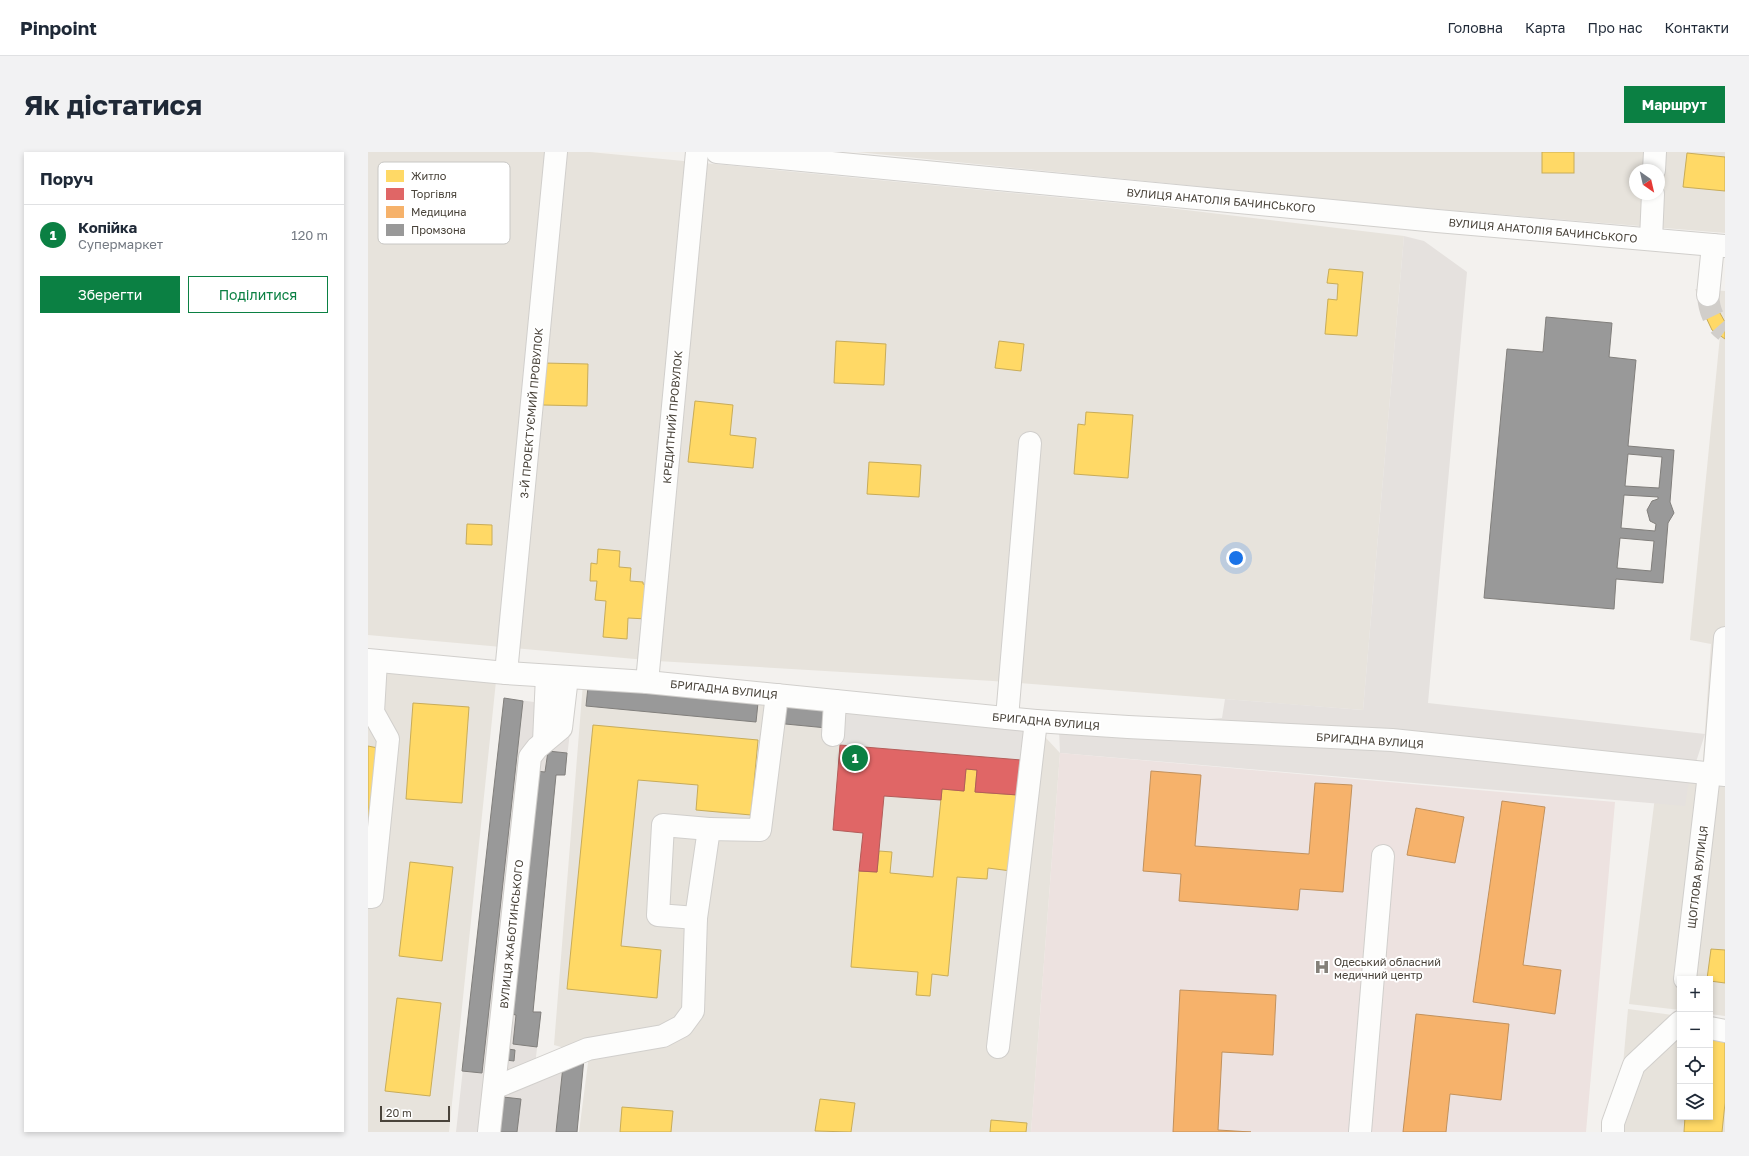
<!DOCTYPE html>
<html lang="uk">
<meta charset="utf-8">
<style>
:root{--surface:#fff;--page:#f2f2f3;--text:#1f2937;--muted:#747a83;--line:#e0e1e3;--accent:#0b8043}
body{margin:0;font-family:"Golos Text",sans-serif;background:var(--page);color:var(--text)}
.controls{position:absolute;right:12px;bottom:12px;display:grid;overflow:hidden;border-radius:0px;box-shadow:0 2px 6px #0003}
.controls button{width:36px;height:36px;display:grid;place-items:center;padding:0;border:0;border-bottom:1px solid var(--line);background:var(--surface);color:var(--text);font:20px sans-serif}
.compass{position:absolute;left:1261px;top:12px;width:36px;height:36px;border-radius:50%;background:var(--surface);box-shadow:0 2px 6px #0003;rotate:146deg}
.scale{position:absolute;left:12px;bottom:10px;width:70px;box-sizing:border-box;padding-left:4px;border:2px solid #49433a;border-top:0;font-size:11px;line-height:14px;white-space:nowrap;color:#49433a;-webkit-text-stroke:3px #fff;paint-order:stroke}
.you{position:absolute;left:868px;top:406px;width:14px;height:14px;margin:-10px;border:3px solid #fff;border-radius:50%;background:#1a73e8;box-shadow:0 0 0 6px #1a73e833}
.badge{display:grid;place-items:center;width:26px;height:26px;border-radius:50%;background:var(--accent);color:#fff;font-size:13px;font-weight:700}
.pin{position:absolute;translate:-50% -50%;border:2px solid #fff;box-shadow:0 1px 4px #0006}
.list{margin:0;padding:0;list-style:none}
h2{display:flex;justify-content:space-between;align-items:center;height:52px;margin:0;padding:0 16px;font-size:17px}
h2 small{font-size:13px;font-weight:400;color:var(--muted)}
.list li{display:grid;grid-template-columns:26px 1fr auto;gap:12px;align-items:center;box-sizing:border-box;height:60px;padding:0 16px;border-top:1px solid var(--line)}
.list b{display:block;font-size:15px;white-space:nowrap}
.list p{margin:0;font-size:13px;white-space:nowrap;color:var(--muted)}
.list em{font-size:13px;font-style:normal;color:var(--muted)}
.actions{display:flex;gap:8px;padding:12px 16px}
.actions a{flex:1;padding:9px 0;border:1px solid var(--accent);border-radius:0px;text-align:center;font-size:14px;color:var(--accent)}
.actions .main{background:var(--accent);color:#fff}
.icon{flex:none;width:22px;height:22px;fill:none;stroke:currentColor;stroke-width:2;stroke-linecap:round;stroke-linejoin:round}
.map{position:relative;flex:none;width:1357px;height:980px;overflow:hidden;border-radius:0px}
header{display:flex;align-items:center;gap:24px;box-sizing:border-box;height:56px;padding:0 20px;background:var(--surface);border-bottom:1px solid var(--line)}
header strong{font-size:19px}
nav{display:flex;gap:22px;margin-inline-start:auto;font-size:14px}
.intro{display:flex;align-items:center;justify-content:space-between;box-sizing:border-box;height:96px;padding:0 24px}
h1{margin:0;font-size:28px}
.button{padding:10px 18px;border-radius:0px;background:var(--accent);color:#fff;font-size:14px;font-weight:700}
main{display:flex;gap:24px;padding:0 24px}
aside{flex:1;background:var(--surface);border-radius:0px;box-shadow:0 2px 6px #0003}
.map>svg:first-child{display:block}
.residential{fill:#e7e3dc;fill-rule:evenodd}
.industrial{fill:#e5e1de}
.medical{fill:#ede2e0}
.parking{fill:#e5e2df}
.homes{fill:#ffd966;stroke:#c8ac59}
.shops{fill:#e06666;stroke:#b35c59}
.health{fill:#f6b26b;stroke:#c2915c}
.industry{fill:#999;stroke:#817f7c;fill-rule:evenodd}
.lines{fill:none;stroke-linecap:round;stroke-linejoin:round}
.minor-tunnel{stroke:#d1ceca;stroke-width:22;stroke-dasharray:22 11;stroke-linecap:butt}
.minor-casing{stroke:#d1cfcc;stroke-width:24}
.minor{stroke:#fdfdfc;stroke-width:22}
.labels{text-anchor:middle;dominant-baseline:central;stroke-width:4;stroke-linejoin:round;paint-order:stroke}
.street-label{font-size:11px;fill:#49433a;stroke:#fff}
.poi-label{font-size:11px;fill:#49433a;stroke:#fff;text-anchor:start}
.key{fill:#fff;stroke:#c8c7c4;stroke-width:1}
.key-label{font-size:11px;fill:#49433a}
</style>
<header>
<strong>Pinpoint</strong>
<nav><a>Головна</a><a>Карта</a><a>Про нас</a><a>Контакти</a></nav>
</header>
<div class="intro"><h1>Як дістатися</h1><a class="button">Маршрут</a></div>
<main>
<aside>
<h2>Поруч<small></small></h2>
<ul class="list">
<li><span class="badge">1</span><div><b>Копійка</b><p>Супермаркет</p></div><em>120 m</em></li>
</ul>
<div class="actions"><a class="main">Зберегти</a><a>Поділитися</a></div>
</aside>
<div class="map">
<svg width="1357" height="980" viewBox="0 0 1357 980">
<rect width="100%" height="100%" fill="#f3f1ee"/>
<g class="residential">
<polygon points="0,0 222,0 801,56 1036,84 995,558 625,529 289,509 0,483"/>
<path d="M 489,0 L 1357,0 L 1357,81 L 1017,53 ZM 1267,18 L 1291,18 L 1291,42 L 1267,42 Z"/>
<polygon points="1327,137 1357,139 1357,608 1335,608 1343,492 1322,488 1352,184 1344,178"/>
<polygon points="0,519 128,529 81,980 0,980"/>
<polygon points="215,531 665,572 692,601 663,980 211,980 221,903 186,893"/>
<polygon points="1290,621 1357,626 1357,864 1342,862 1342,827 1312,827 1312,858 1261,852"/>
<polygon points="1260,857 1312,864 1312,965 1342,965 1357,870 1357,980 1249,980"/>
</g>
<g class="industrial">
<polygon points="1036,84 1056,89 1099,120 1060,551 1337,582 1320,635 1317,654 692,601 691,578 854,566 857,547 995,558"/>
<polygon points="136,546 188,553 202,580 197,623 188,623 165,859 173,860 168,905 172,924 216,906 209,980 88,980"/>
</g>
<polygon class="medical" points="692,601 1247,650 1218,980 663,980"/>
<polygon class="parking" points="472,559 663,575 653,608 472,593"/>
<g class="homes">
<rect x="1174" y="0" width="32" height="21"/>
<polygon points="1319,1 1357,5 1357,39 1315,35"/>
<polygon points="961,117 995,120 989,184 957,182 960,147 969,148 970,132 959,131"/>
<polygon points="1347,142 1348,154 1357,170 1357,187 1344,178 1334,157 1333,143"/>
<polygon points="468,189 518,192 516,233 466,231"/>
<polygon points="631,189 656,192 653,219 627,216"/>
<polygon points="176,211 220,212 219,254 175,253"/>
<polygon points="327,249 365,253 362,283 388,286 385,316 320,310"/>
<polygon points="718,260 765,263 760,326 706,322 710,272 717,273"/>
<polygon points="501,310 553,313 551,345 499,342"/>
<polygon points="99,372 124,373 124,393 98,392"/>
<polygon points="230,397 252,399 251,415 263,416 262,429 275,430 275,432 282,433 279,467 260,466 259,487 235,485 238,449 227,448 229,429 222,429 223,411 229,412"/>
<polygon points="45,551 101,555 94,651 38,647"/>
<polygon points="225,573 390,588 383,663 328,658 330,633 270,628 253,794 293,798 289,846 199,837"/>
<polygon points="0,594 10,596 0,672"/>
<polygon points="598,617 609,618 607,640 650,643 643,719 620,716 619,727 589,725 580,824 564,822 562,844 548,843 550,820 483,815 491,719 509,720 511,699 524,700 522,721 565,725 574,637 596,639"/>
<polygon points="42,710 85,715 74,809 31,804"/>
<polygon points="1343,797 1357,798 1357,831 1342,829 1342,827 1339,827"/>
<polygon points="29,846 73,851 62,944 17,939"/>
<polygon points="1342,881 1357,883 1357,951 1354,980 1316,980 1317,965 1342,965"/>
<polygon points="452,947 487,951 483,980 447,979"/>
<polygon points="254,955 305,959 303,980 252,980"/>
<polygon points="623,968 659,971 658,980 622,980"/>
</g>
<polygon class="shops" points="472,593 653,608 650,643 607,640 609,618 598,617 596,639 574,637 573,648 516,644 509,720 491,719 495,681 465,678"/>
<g class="health">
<polygon points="783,619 833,623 827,694 941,702 947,631 984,633 975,740 932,737 930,758 811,749 813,722 775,719"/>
<polygon points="1134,649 1177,655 1155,813 1193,818 1187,862 1105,850"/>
<polygon points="1048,656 1096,665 1087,711 1039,703"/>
<polygon points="812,838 908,843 905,903 854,900 850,978 883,980 805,980"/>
<polygon points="1048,862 1141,872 1133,948 1082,942 1078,980 1035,980"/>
</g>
<g class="industry">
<path d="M 1178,165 L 1244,171 L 1241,205 L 1268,208 L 1260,294 L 1306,298 L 1302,350 L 1306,361 L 1300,371 L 1295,431 L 1248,427 L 1246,457 L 1116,446 L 1139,197 L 1175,200 ZM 1260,302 L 1294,305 L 1291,336 L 1257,334 ZM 1256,343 L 1290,345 L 1290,347 L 1284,349 L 1279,358 L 1282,369 L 1288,372 L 1287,379 L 1253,376 ZM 1252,386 L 1286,389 L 1283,419 L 1249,416 Z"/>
<polygon points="220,535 390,551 388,570 218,554"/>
<polygon points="136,546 155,549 114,921 94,919"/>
<polygon points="409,552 461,556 459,576 407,571"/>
<polygon points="180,599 199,601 197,623 188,623 165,860 173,860 169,895 145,892 148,863 143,862 167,619 177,620"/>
<polygon points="140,897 147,898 146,909 138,908"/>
<polygon points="216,906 209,980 188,980 195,914"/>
<polygon points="135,945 153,947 149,980 131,980"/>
</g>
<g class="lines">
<path class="minor-tunnel" d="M 1340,143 C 1341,157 1345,170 1357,179"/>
<g class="minor-casing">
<g id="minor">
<polyline points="349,0 1069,69 1357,94"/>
<polyline points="1286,18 1287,0"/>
<polyline points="1283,87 1285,42"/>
<polyline points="1340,143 1345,93"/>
<polyline points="0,508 138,521 279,530 668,569 760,575 1024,588 1357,623"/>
<polyline points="138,521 188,0"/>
<polyline points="279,530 329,0"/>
<polyline points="639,566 662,291"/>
<polyline points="465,583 467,549"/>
<polyline points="176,590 179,524"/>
<polyline points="1346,623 1357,486"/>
<polyline points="0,745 4,745 20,587 5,560 8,509"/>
<polyline points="328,766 290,763 295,673 341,677"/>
<polyline points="1317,827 1341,622"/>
<polyline points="1342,876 1357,879"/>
<polyline points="630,895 668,569"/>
<polyline points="126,936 220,897 295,884 314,874 325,859 328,766 341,677 392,678 409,543"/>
<polyline points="121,980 162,605 169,596 193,576 199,525"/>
<polyline points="992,980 1015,704"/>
<polyline points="1245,980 1245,971 1266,913 1312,870"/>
</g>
</g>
<use href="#minor" class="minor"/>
</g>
<defs>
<g id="hospital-bare" transform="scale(1.2)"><path d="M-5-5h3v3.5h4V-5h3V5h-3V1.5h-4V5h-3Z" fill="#848079" stroke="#fff" stroke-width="2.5" paint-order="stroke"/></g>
</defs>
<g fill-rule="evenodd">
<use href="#hospital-bare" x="954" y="815"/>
</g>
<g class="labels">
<g class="street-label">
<text transform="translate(853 48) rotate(5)">ВУЛИЦЯ АНАТОЛІЯ БАЧИНСЬКОГО</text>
<text transform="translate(1175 78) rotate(5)">ВУЛИЦЯ АНАТОЛІЯ БАЧИНСЬКОГО</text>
<text transform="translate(163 261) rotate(-85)">3-Й ПРОЕКТУЄМИЙ ПРОВУЛОК</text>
<text transform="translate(304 265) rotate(-85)">КРЕДИТНИЙ ПРОВУЛОК</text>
<text transform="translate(356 537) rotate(6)">БРИГАДНА ВУЛИЦЯ</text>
<text transform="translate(678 569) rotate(5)">БРИГАДНА ВУЛИЦЯ</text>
<text transform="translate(1002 588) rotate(4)">БРИГАДНА ВУЛИЦЯ</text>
<text transform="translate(1329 725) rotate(-83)">ЩОГЛОВА ВУЛИЦЯ</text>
<text transform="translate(143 782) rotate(-84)">ВУЛИЦЯ ЖАБОТИНСЬКОГО</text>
</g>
<g class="poi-label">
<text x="966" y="809">Одеський обласний<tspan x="966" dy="13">медичний центр</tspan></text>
</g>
</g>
<rect x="10" y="10" width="132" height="82" rx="6" class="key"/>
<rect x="18" y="18" width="18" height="12" fill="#ffd966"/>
<rect x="18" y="36" width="18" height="12" fill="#e06666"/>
<rect x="18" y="54" width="18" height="12" fill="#f6b26b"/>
<rect x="18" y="72" width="18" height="12" fill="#999"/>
<g class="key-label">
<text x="43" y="28">Житло</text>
<text x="43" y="46">Торгівля</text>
<text x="43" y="64">Медицина</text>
<text x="43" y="82">Промзона</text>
</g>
</svg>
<div class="controls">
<button>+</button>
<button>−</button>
<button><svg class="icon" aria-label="locate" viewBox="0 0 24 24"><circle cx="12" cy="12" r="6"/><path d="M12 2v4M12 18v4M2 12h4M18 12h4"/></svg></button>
<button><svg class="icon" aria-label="layers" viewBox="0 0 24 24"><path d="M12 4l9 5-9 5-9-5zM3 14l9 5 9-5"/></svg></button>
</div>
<svg class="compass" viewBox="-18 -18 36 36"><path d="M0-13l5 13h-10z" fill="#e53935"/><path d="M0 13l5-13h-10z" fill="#747a83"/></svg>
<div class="scale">20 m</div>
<div class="you"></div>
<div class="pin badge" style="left:487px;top:606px">1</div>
</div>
</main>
